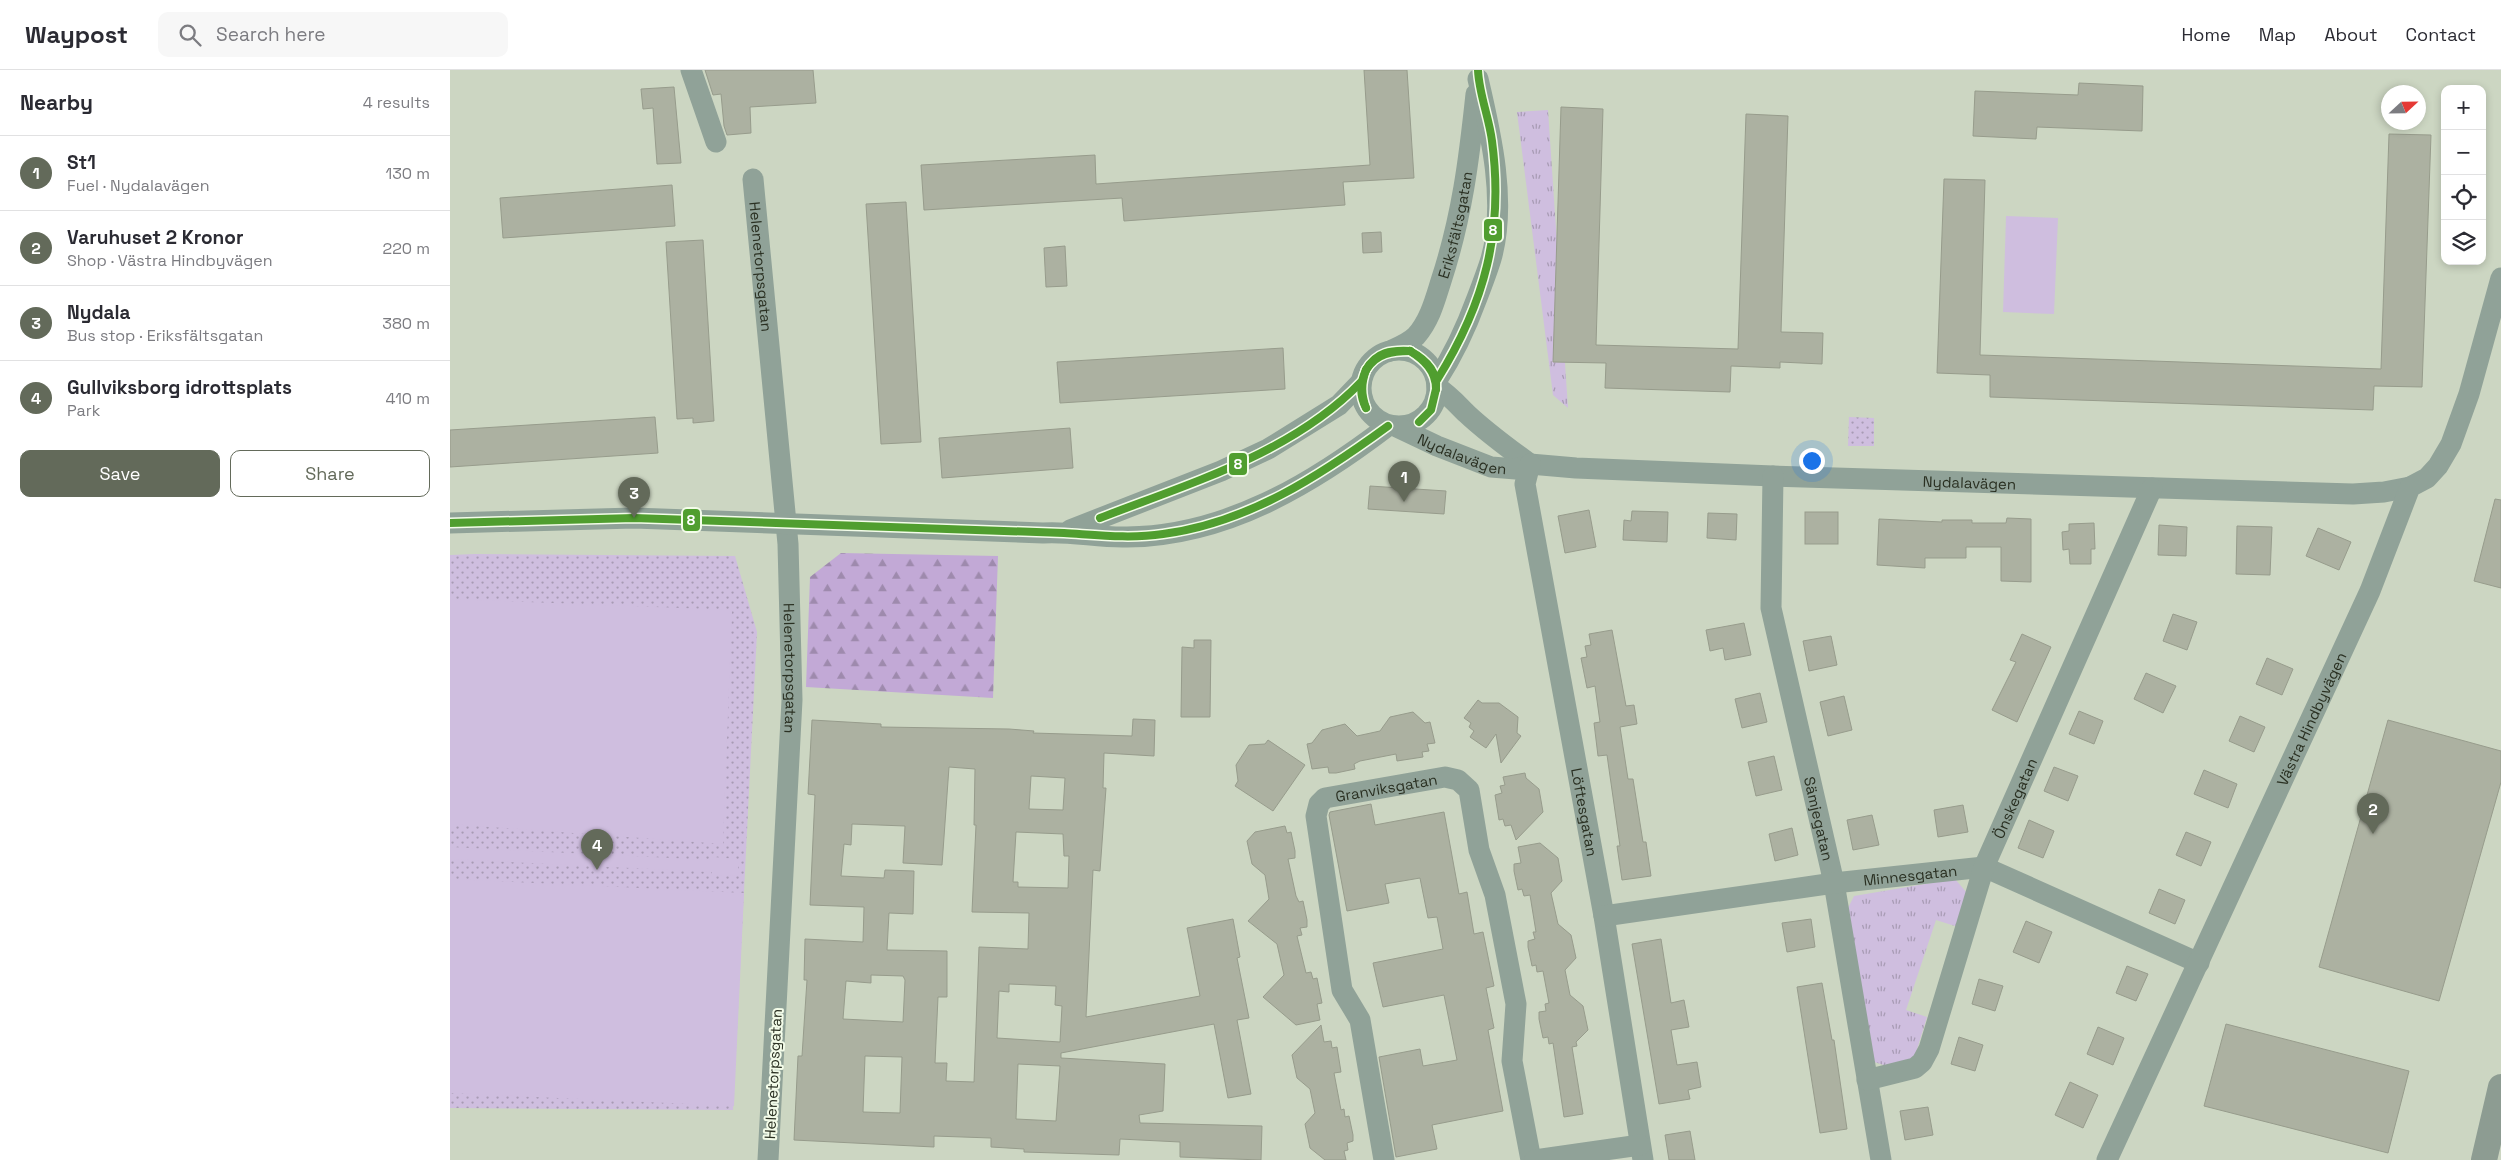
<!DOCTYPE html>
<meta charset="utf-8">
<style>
:root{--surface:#fff;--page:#f7f7f7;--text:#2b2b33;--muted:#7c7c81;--line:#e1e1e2;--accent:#636a5a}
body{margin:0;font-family:"Space Grotesk",sans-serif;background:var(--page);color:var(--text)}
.controls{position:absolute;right:15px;top:15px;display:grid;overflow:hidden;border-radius:10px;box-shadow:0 2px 8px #0003}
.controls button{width:45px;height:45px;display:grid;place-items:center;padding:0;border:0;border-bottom:1px solid var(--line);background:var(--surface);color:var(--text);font:25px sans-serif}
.compass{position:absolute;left:1931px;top:15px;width:45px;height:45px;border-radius:50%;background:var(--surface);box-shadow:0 2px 8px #0003;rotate:68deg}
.you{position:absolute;left:1361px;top:390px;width:18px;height:18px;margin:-12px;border:4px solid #fff;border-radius:50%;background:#1a73e8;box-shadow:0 0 0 8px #1a73e833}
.badge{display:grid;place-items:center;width:32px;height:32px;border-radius:50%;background:var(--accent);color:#fff;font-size:16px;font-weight:700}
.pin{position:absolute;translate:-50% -41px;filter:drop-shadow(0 1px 2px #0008)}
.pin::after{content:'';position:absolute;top:26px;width:18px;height:15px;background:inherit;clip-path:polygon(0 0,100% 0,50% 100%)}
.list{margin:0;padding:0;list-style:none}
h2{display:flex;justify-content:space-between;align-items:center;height:65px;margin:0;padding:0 20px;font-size:21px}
h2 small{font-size:16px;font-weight:400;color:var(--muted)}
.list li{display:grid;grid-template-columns:32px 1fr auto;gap:15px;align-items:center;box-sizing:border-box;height:75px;padding:0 20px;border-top:1px solid var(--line)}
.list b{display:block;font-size:19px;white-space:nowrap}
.list p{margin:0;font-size:16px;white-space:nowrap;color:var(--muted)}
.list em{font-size:16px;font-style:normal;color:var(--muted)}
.actions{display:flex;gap:10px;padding:15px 20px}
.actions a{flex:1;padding:11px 0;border:1px solid var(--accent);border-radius:10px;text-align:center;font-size:18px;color:var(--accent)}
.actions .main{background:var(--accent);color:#fff}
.icon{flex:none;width:28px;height:28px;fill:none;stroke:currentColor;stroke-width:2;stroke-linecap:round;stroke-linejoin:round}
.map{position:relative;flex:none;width:2051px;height:1090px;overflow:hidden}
header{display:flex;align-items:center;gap:30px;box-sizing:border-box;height:70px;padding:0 25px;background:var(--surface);border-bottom:1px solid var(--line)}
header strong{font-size:24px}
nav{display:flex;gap:28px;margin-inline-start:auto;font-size:18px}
.search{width:350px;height:45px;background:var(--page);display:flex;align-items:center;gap:12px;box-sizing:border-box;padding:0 18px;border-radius:10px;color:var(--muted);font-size:19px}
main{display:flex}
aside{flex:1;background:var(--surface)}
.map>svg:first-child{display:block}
.grass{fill:url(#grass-tufts)}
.forest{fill:url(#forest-firs)}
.park{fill:url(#park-dots)}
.pitch{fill:#cfbedf}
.building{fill:#acb1a1;stroke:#979c8c;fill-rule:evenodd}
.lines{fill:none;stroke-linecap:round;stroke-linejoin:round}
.minor{stroke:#90a298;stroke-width:21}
.major{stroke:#8d9c92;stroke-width:26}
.bus-1-casing{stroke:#f3fce9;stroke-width:11}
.bus-1{stroke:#509e2f;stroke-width:8}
.labels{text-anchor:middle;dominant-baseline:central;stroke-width:4;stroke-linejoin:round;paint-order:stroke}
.street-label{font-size:15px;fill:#2a3022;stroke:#f3fce9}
.line-badge{stroke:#f3fce9;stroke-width:2}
.badge-label{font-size:14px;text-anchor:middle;font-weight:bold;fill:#fff}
</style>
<header>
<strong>Waypost</strong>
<div class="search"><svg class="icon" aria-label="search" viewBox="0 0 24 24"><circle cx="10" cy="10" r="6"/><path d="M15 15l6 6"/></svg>Search here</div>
<nav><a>Home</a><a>Map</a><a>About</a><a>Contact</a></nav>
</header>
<main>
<aside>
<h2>Nearby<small>4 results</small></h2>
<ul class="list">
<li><span class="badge">1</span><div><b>St1</b><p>Fuel · Nydalavägen</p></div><em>130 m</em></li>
<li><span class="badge">2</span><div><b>Varuhuset 2 Kronor</b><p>Shop · Västra Hindbyvägen</p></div><em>220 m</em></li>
<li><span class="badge">3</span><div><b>Nydala</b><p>Bus stop · Eriksfältsgatan</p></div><em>380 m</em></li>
<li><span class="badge">4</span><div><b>Gullviksborg idrottsplats</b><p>Park</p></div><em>410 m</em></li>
</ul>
<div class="actions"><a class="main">Save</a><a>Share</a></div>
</aside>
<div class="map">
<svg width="2051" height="1090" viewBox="0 0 2051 1090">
<defs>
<pattern id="grass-tufts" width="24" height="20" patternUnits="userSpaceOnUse" patternTransform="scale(1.25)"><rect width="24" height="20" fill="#cfbedf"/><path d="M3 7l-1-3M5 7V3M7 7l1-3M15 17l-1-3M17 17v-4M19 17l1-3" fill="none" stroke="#a89bb4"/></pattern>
<pattern id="forest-firs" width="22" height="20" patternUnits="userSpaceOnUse" patternTransform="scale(1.25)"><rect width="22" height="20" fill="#c2a9d6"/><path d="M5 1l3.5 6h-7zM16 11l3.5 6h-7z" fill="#9e8aad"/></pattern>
<pattern id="park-dots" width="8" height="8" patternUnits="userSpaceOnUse" patternTransform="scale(1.25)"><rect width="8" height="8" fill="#cfbedf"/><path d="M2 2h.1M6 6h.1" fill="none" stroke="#a89bb4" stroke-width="1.8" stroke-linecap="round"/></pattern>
</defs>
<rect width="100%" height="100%" fill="#ccd6c2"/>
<g class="grass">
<polygon points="1098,40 1118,338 1103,325 1067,42"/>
<polygon points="1505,809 1517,823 1508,857 1486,850 1456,940 1477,947 1464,989 1440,997 1421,991 1397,840 1404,826"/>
</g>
<polygon class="forest" points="391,483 548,486 543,628 356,617 360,507"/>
<g class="park">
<polygon points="1399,347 1424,348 1424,376 1398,376"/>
<polygon points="25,484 285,486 307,562 283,1040 0,1038 0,485"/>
</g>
<g class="pitch">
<polygon points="1556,146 1608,148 1604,244 1553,242"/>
<polygon points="0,529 282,540 273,774 0,754"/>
<polygon points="0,777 262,790 263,787 288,789 288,806 262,805 262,802 0,789"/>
<polygon points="0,809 294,823 284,1036 0,1023"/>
</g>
<g class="building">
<polygon points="255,0 363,0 366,33 300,37 301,63 277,65 274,56 271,24 263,25"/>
<polygon points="914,0 957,0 964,108 893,112 895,135 674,151 672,128 474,140 471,95 645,85 646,114 920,95"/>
<polygon points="1629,13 1693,16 1692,61 1587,57 1586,69 1523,66 1525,21 1628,25"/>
<polygon points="224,17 231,93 207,94 203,38 193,39 191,19"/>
<polygon points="1111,37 1153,39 1146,275 1288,279 1296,44 1338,46 1331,262 1373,263 1372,294 1330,292 1330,298 1281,296 1280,322 1155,318 1156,293 1103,292"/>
<polygon points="1939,64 1981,65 1972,317 1924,316 1923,340 1540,327 1540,305 1487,303 1494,109 1535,110 1530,285 1931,299"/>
<polygon points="222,115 225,156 53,168 50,128"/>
<polygon points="456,132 471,372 431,374 416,134"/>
<polygon points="931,162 932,182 913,183 912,163"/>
<polygon points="253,170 264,351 243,353 243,348 227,349 216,172"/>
<polygon points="615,176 617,216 596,217 594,178"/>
<polygon points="833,278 835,319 610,333 607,292"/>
<polygon points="205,347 208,383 0,397 0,360"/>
<polygon points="620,358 623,398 492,408 489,368"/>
<polygon points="920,416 996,421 994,444 918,439"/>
<polygon points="2045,429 2051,430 2051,518 2024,511"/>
<polygon points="1139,440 1146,477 1115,483 1108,446"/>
<polygon points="1182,441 1218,442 1217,472 1173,470 1174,450 1181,451"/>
<rect x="1355" y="442" width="33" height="32"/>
<polygon points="1258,443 1287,444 1286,470 1257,468"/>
<polygon points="1557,448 1581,449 1581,512 1551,511 1551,477 1516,477 1516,488 1475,488 1475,498 1427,495 1429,449 1492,452 1492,450 1522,450 1522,453 1556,453"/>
<polygon points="1644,453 1645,479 1641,479 1641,494 1620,494 1619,479 1613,480 1612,462 1619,461 1619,454"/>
<polygon points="1709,455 1737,457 1736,486 1708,485"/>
<polygon points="1787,456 1822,457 1820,505 1786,504"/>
<polygon points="1868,458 1901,472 1889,500 1856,486"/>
<polygon points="1723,544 1747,552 1737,580 1713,571"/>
<polygon points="1294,553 1301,585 1275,590 1273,578 1260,581 1256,560"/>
<polygon points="1162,560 1176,636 1184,635 1187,654 1170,657 1178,709 1183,709 1193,772 1196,772 1201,806 1172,810 1167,776 1170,776 1157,685 1148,686 1144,653 1150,652 1145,616 1137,618 1131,588 1137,587 1135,576 1141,575 1139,564"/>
<polygon points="1572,564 1601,577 1567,652 1542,640 1566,592 1560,590"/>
<polygon points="1381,566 1387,595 1359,601 1353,571"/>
<polygon points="744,570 761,570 760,647 731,647 732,577 744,578"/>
<polygon points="1817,588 1843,599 1832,625 1806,614"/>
<polygon points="1696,603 1726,616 1713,643 1684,629"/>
<polygon points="1310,623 1317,652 1292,658 1285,629"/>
<polygon points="1394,626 1402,660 1378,666 1370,632"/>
<polygon points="1028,630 1032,633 1049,633 1068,647 1067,663 1071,666 1051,693 1046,664 1036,678 1020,667 1024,661 1019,657 1021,653 1014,648"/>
<polygon points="1629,641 1653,651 1644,674 1619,664"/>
<polygon points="963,642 975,653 980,652 985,673 977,674 979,681 972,682 973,687 947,691 946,684 910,691 904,694 905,699 886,703 879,703 878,697 862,699 857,674 862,673 872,660 895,654 907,666 930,661 940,647"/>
<polygon points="1790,646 1815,657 1804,682 1779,671"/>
<path d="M 683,649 L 705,650 L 704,686 L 654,683 L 653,718 L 656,718 L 650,801 L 643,800 L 636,947 L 750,926 L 737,858 L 783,849 L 790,887 L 787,888 L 799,948 L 787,950 L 801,1024 L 778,1028 L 764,954 L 611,983 L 611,988 L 715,994 L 713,1041 L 689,1045 L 690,1053 L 812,1056 L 811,1090 L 730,1087 L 730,1072 L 670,1069 L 669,1085 L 574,1082 L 574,1079 L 541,1077 L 541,1068 L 484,1066 L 484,1077 L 344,1070 L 348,986 L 352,986 L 357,910 L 354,910 L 355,869 L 413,872 L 414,837 L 360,835 L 365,725 L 358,724 L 362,650 L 431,654 L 431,657 L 559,659 L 584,661 L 583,663 L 682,666 ZM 499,697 L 525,699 L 524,755 L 526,755 L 522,842 L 579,843 L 578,879 L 529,877 L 524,1012 L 496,1011 L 497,993 L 485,993 L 488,927 L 497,927 L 497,881 L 437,880 L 439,843 L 463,844 L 464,801 L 435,800 L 434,808 L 391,806 L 394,774 L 401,775 L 402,754 L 455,756 L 453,793 L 492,795 ZM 581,706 L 615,708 L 613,740 L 579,739 ZM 566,762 L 613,764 L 614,786 L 619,786 L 618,818 L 568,817 L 568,812 L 563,812 ZM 421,905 L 453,906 L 455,910 L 453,952 L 393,949 L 396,911 L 421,913 ZM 559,914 L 606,916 L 605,935 L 612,936 L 610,972 L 547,968 L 549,921 L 559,922 ZM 415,986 L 452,987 L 450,1043 L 413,1042 ZM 568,994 L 610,996 L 606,1051 L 566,1049 Z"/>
<polygon points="1938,650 2051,681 2051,712 1989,931 1869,897"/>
<polygon points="818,670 855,695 823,741 785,716 788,711 786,695 799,675 815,674"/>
<polygon points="1324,686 1332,720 1306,726 1298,692"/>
<polygon points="1604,697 1628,706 1618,731 1594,721"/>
<polygon points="1754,700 1787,714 1778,738 1744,724"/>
<polygon points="1075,703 1076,708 1089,719 1093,742 1066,770 1061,755 1055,756 1053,749 1049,750 1045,725 1052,723 1050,716 1055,715 1053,707"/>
<polygon points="921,734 925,755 994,742 1009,824 1017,822 1024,864 1033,862 1044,916 1036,918 1044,958 1038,960 1053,1041 982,1055 987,1079 946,1087 929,987 970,979 973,996 1007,990 994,925 933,937 927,911 923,893 993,879 987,847 978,848 970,808 935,814 939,833 897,841 879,745 880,742"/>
<polygon points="1513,735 1518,762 1488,767 1484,740"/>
<polygon points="1422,745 1429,775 1403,780 1397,750"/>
<polygon points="1579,750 1604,761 1593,788 1568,778"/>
<polygon points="835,756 837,763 841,762 845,781 845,788 838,789 846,826 849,832 853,831 857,850 857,857 850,858 852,865 847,866 856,903 861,902 863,909 867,908 872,933 867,934 870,950 846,955 813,927 834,905 827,874 798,851 819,829 815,805 802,794 797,771 805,762"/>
<polygon points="1342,758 1348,785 1325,791 1319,764"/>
<polygon points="1736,762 1761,772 1751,796 1726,785"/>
<polygon points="1090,773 1108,788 1112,811 1101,823 1108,854 1121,865 1126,888 1115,900 1120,925 1133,936 1138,960 1126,972 1127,976 1122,977 1133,1044 1114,1047 1103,973 1099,974 1098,967 1093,968 1089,949 1089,942 1096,941 1095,934 1099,933 1093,901 1087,902 1086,895 1082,896 1078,877 1078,871 1085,869 1083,862 1086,862 1080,825 1074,826 1072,819 1068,820 1064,801 1064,794 1071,793 1068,777"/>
<polygon points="1709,819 1735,830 1725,854 1699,843"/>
<polygon points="1361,849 1365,877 1337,882 1332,853"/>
<polygon points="1576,851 1602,862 1589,893 1563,882"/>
<polygon points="1211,869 1221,933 1234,930 1239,957 1221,960 1227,995 1247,992 1251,1017 1238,1020 1240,1029 1209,1034 1182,874"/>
<polygon points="1677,896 1698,904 1686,931 1666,923"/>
<polygon points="1529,909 1553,916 1545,941 1522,934"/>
<polygon points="1372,913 1382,970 1384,970 1397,1059 1370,1063 1347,917"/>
<polygon points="1776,954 1959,1001 1938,1083 1754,1036"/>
<polygon points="871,955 874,972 881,971 882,978 887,977 891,1002 884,1003 891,1040 894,1039 895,1047 899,1046 903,1065 903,1071 897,1073 898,1080 894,1081 896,1090 875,1090 860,1078 855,1054 865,1043 860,1019 847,1008 842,985"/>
<polygon points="1648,957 1674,968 1663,995 1637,984"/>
<polygon points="1509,967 1533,975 1525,1001 1501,994"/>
<polygon points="1620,1012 1648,1025 1633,1058 1605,1045"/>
<polygon points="1478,1037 1483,1065 1455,1070 1450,1041"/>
<polygon points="1240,1061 1245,1090 1219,1090 1215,1065"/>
</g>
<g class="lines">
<g class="minor">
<polyline points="241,0 266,72"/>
<path id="s1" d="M 303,109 L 338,474 L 342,630 L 318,1090"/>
<circle cx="949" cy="318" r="38"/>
<path id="s2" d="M 940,281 C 949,277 959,273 966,266 C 980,250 985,230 991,211 C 1012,147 1019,90 1026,24"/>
<path d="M 987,310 C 1004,284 1016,258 1027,228 C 1032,215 1037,202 1041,189 C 1057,133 1041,64 1028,9"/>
<path d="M 987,317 C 999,325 1006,333 1016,343 C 1036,362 1058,378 1080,394"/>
<path id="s3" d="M 947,357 L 987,376 L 1041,397 L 1066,399 L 1080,394 L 1126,398 L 1323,406 L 1903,424 L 1934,422 L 1960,417"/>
<path id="s4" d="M 1080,394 L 1075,414 L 1154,846 L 1193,1090"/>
<path id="s5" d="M 1323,406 L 1321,538 L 1384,813 L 1431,1090"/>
<path d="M 0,453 L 184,448 L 593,463 C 621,461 649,468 677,467 C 776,466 862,414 938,356"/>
<polyline points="620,460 771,401 818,379 889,335 911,312"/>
<path id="s6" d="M 1154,846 L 1384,813 L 1534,797 L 1749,893"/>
<path id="s7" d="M 1417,1010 L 1465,998 L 1472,992 L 1479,979 L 1534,797 L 1702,418"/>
<path id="s8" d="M 934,1090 L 910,950 L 892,920 L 866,746 L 869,734 L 875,728 L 995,707 L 1008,710 L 1019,720 L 1029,780 L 1045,825 L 1066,934 L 1062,991 L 1081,1090"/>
<polyline points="1085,1090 1190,1075"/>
<path id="s9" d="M 1657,1090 L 1920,521 L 1960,417 L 1977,408 L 1988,396 L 2001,374 L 2019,324 L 2051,208"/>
</g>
<polyline class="major" points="2034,1090 2051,1017"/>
<g class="bus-1-casing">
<g id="bus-1">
<path d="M 960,281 C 975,289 988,300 986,319"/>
<path d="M 960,281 C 974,290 986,301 986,319"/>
<path d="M 916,300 C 926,282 941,280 960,281"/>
<path d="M 916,300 C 926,283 943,281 960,281"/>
<path d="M 987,310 C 1035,233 1054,161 1042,71 C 1039,47 1029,24 1028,0"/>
<path d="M 916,338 C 909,325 910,313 916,300"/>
<path d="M 916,338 C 911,324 911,314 916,300"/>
<polyline points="969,352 981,340 986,319"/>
<path d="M 650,448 C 740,413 843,383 911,312"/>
<path d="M 0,453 L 184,448 L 614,463 C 647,465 680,469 713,464 C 798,453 871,405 938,356"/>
</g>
</g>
<use href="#bus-1" class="bus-1"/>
</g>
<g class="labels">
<g class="street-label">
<text stroke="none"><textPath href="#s2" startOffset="149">Eriksfältsgatan</textPath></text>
<text stroke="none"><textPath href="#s1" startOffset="88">Helenetorpsgatan</textPath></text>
<text stroke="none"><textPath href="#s3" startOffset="71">Nydalavägen</textPath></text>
<text stroke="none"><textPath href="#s3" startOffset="582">Nydalavägen</textPath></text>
<text stroke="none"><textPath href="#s1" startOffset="491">Helenetorpsgatan</textPath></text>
<text stroke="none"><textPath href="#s9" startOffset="486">Västra Hindbyvägen</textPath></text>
<text stroke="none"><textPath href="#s8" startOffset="436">Granviksgatan</textPath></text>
<text stroke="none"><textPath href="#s7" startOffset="339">Önskegatan</textPath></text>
<text stroke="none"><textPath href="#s4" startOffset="354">Löftesgatan</textPath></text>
<text stroke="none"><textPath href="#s5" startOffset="348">Sämjegatan</textPath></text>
<text stroke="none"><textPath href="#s6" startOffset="309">Minnesgatan</textPath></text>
<text transform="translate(323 1004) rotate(-87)">Helenetorpsgatan</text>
</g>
</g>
<g class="line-badge">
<rect x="1033" y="148" width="20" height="24" rx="5" fill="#509e2f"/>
<rect x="778" y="382" width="20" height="24" rx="5" fill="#509e2f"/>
<rect x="232" y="438" width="19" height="24" rx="5" fill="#509e2f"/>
</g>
<g class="badge-label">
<text x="1043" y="165">8</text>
<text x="788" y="399">8</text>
<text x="241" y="455">8</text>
</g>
</svg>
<div class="controls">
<button>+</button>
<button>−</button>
<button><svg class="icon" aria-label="locate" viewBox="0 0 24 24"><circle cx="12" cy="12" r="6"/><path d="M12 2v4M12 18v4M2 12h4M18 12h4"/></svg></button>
<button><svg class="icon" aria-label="layers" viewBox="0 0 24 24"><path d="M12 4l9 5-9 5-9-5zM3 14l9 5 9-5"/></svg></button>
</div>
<svg class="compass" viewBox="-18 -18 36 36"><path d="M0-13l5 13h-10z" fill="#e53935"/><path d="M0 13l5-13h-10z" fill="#7c7c81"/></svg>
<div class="you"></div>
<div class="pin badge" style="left:954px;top:432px">1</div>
<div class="pin badge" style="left:1923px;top:764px">2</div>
<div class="pin badge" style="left:184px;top:448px">3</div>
<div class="pin badge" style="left:147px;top:800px">4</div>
</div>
</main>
